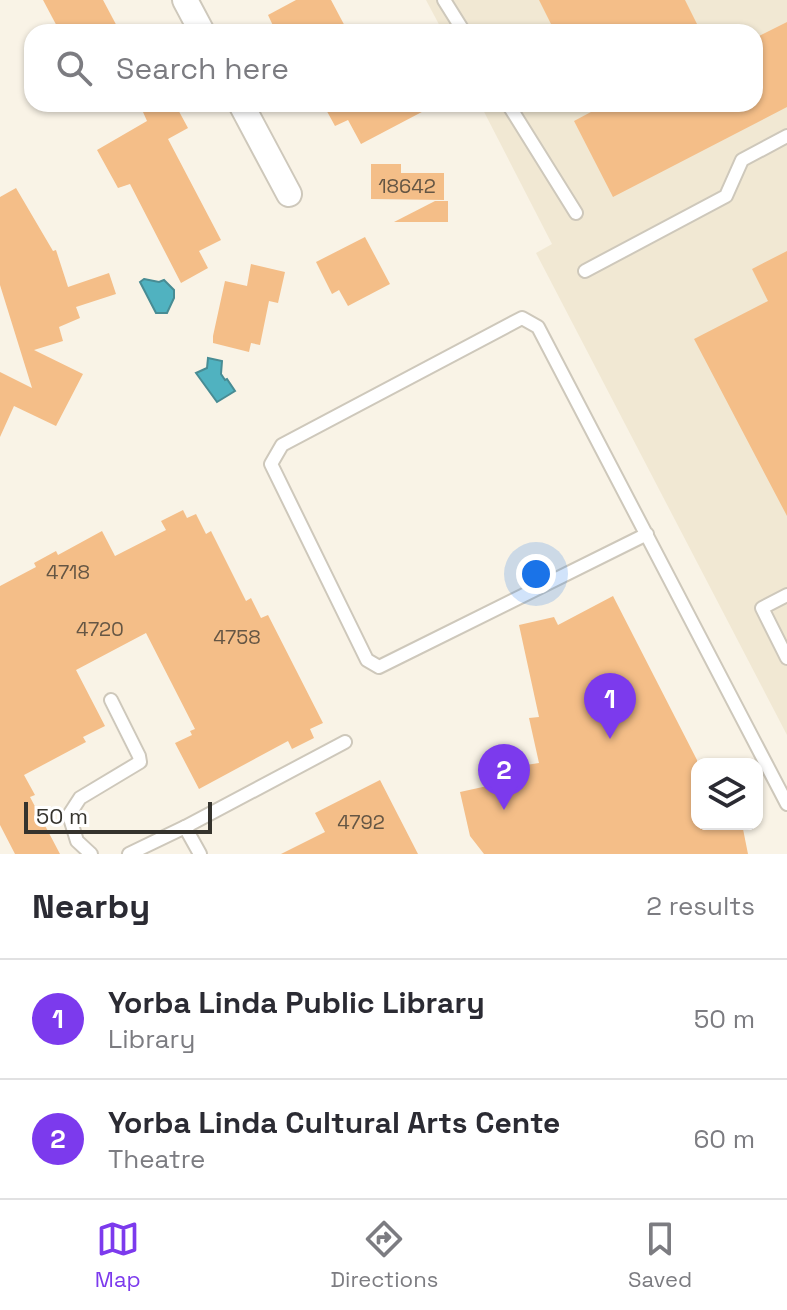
<!DOCTYPE html>
<style>
:root{--surface:#fff;--page:#f2f2f3;--text:#2b2b33;--muted:#7c7c81;--line:#e1e1e2;--accent:#7c3aed}
body{margin:0;font-family:"Space Grotesk",sans-serif;background:var(--page);color:var(--text)}
.controls{position:absolute;right:24px;bottom:24px;display:grid;overflow:hidden;border-radius:16px;box-shadow:0 2px 6px #0004}
.controls button{width:72px;height:72px;display:grid;place-items:center;padding:0;border:0;border-bottom:2px solid var(--line);background:var(--surface);color:var(--text);font:40px sans-serif}
.scale{position:absolute;left:24px;bottom:20px;width:188px;box-sizing:border-box;padding-left:8px;border:4px solid #35332d;border-top:0;font-size:22px;line-height:28px;white-space:nowrap;color:#35332d;-webkit-text-stroke:6px #fff;paint-order:stroke}
.you{position:absolute;left:536px;top:574px;width:28px;height:28px;margin:-20px;border:6px solid #fff;border-radius:50%;background:#1a73e8;box-shadow:0 0 0 12px #1a73e833}
.badge{display:grid;place-items:center;width:52px;height:52px;border-radius:50%;background:var(--accent);color:#fff;font-size:26px;font-weight:700}
.pin{position:absolute;translate:-50% -66px;filter:drop-shadow(0 2px 4px #0008)}
.pin::after{content:'';position:absolute;top:42px;width:28px;height:24px;background:inherit;clip-path:polygon(0 0,100% 0,50% 100%)}
.list{margin:0;padding:0;list-style:none}
h2{display:flex;justify-content:space-between;align-items:center;height:104px;margin:0;padding:0 32px;font-size:34px}
h2 small{font-size:26px;font-weight:400;color:var(--muted)}
.list li{display:grid;grid-template-columns:52px 1fr auto;gap:24px;align-items:center;box-sizing:border-box;height:120px;padding:0 32px;border-top:2px solid var(--line)}
.list b{display:block;font-size:30px;white-space:nowrap}
.list p{margin:0;font-size:26px;white-space:nowrap;color:var(--muted)}
.list em{font-size:26px;font-style:normal;color:var(--muted)}
.icon{flex:none;width:44px;height:44px;fill:none;stroke:currentColor;stroke-width:2;stroke-linecap:round;stroke-linejoin:round}
.map{position:relative;flex:none;width:787px;height:854px;overflow:hidden}
.search{position:absolute;background:var(--surface);box-shadow:0 2px 6px #0004;left:24px;right:24px;top:24px;height:88px;display:flex;align-items:center;gap:20px;box-sizing:border-box;padding:0 28px;border-radius:24px;color:var(--muted);font-size:30px}
.sheet{height:344px;background:var(--surface)}
nav{display:flex;justify-content:space-around;align-items:center;box-sizing:border-box;height:112px;border-top:2px solid var(--line);background:var(--surface);font-size:22px;color:var(--muted)}
nav a{display:grid;justify-items:center;gap:4px}
nav .on{color:var(--accent)}
.map>svg:first-child{display:block}
.built{fill:#f1e8d3}
.water{fill:#50b2c0;stroke:#488c94;stroke-width:2}
.building{fill:#f4be88}
.lines{fill:none;stroke-linecap:round;stroke-linejoin:round}
.lane-casing{stroke:#cec8bb;stroke-width:16}
.street-casing{stroke:#cec8bb;stroke-width:28}
.lane{stroke:#fff;stroke-width:12}
.street{stroke:#fff;stroke-width:24}
.labels{text-anchor:middle;dominant-baseline:central;stroke-width:6;stroke-linejoin:round;paint-order:stroke}
.number-label{font-size:20px;fill:#655644}
</style>
<div class="map">
<svg width="787" height="854" viewBox="0 0 787 854">
<rect width="100%" height="100%" fill="#f9f3e6"/>
<polygon class="built" points="426,0 787,0 787,735 536,253 552,244 480,104 755,104 755,32 443,32"/>
<g class="water">
<polygon points="144,279 159,282 164,280 174,290 174,298 167,313 156,313 140,282"/>
<polygon points="208,358 222,361 221,374 225,380 227,379 235,391 217,402 196,373 207,368"/>
</g>
<g class="building">
<polygon points="43,0 103,0 120,32 60,32"/>
<polygon points="296,0 331,0 348,32 276,32 268,15"/>
<polygon points="539,0 685,0 701,32 555,32"/>
<polygon points="787,22 787,107 613,197 574,121 606,104 755,104 755,38"/>
<polygon points="158,104 175,104 188,128 168,139 221,240 199,251 208,268 181,283 130,184 118,188 97,150 147,121 143,112"/>
<polygon points="323,104 437,104 361,144 348,120 335,126"/>
<polygon points="371,164 401,164 401,173 444,173 444,200 371,199"/>
<polygon points="16,188 53,251 56,250 68,287 109,273 116,294 76,307 80,318 59,327 63,341 34,350 83,374 56,426 14,406 0,437 0,372 32,388 0,285 0,197"/>
<polygon points="435,201 448,201 448,222 394,222"/>
<polygon points="365,237 390,284 348,306 339,290 332,294 316,262"/>
<polygon points="787,251 787,516 694,339 768,301 752,269"/>
<polygon points="251,264 285,272 278,303 269,301 260,345 251,343 249,352 213,343 213,336 225,281 247,286"/>
<polygon points="183,510 187,518 196,514 206,534 211,531 246,601 251,598 261,618 268,615 323,723 310,729 314,738 292,749 288,741 199,789 175,743 192,735 190,731 195,729 146,633 76,670 105,726 83,737 86,742 24,775 35,795 30,797 60,854 15,854 0,825 0,586 36,567 34,563 56,551 58,555 102,531 115,556 166,530 161,521"/>
<polygon points="613,596 697,760 697,824 742,824 748,854 484,854 470,836 460,792 501,783 500,769 539,763 529,718 539,717 519,625 554,617 558,625"/>
<polygon points="380,780 418,854 281,854 325,832 315,813"/>
</g>
<g class="lines">
<g class="lane-casing">
<g id="lane">
<polyline points="444,0 464,32"/>
<polyline points="508,104 576,213"/>
<polyline points="585,271 726,196 742,160 787,136"/>
<polyline points="647,534 379,667 367,660 271,464 282,445 522,318 538,327 787,804"/>
<polyline points="787,595 762,608 787,658"/>
<polyline points="185,827 345,742"/>
<polyline points="91,854 77,841 69,815 80,798 140,762 139,756 111,700"/>
<polyline points="129,854 185,827 200,854"/>
</g>
</g>
<g class="street-casing">
<g id="street">
<polyline points="185,0 202,32"/>
<polyline points="241,104 289,194"/>
</g>
</g>
<use href="#lane" class="lane"/>
<use href="#street" class="street"/>
</g>
<g class="labels">
<g class="number-label">
<text x="407" y="186">18642</text>
<text x="68" y="572">4718</text>
<text x="100" y="629">4720</text>
<text x="237" y="637">4758</text>
<text x="361" y="822">4792</text>
</g>
</g>
</svg>
<div class="controls">
<button><svg class="icon" aria-label="layers" viewBox="0 0 24 24"><path d="M12 4l9 5-9 5-9-5zM3 14l9 5 9-5"/></svg></button>
</div>
<div class="scale">50 m</div>
<div class="you"></div>
<div class="pin badge" style="left:610px;top:739px">1</div>
<div class="pin badge" style="left:504px;top:810px">2</div>
<div class="search"><svg class="icon" aria-label="search" viewBox="0 0 24 24"><circle cx="10" cy="10" r="6"/><path d="M15 15l6 6"/></svg>Search here</div>
</div>
<section class="sheet">
<h2>Nearby<small>2 results</small></h2>
<ul class="list">
<li><span class="badge">1</span><div><b>Yorba Linda Public Library</b><p>Library</p></div><em>50 m</em></li>
<li><span class="badge">2</span><div><b>Yorba Linda Cultural Arts Cente</b><p>Theatre</p></div><em>60 m</em></li>
</ul>
</section>
<nav>
<a class="on"><svg class="icon" aria-label="map" viewBox="0 0 24 24"><path d="M3 6l6-2 6 2 6-2v14l-6 2-6-2-6 2zM9 4v14M15 6v14"/></svg>Map</a>
<a><svg class="icon" aria-label="directions" viewBox="0 0 24 24"><path d="M12 3l9 9-9 9-9-9zM9 14v-3h6M13 9l2 2-2 2"/></svg>Directions</a>
<a><svg class="icon" aria-label="saved" viewBox="0 0 24 24"><path d="M7 4h10v16l-5-4-5 4z"/></svg>Saved</a>
</nav>
